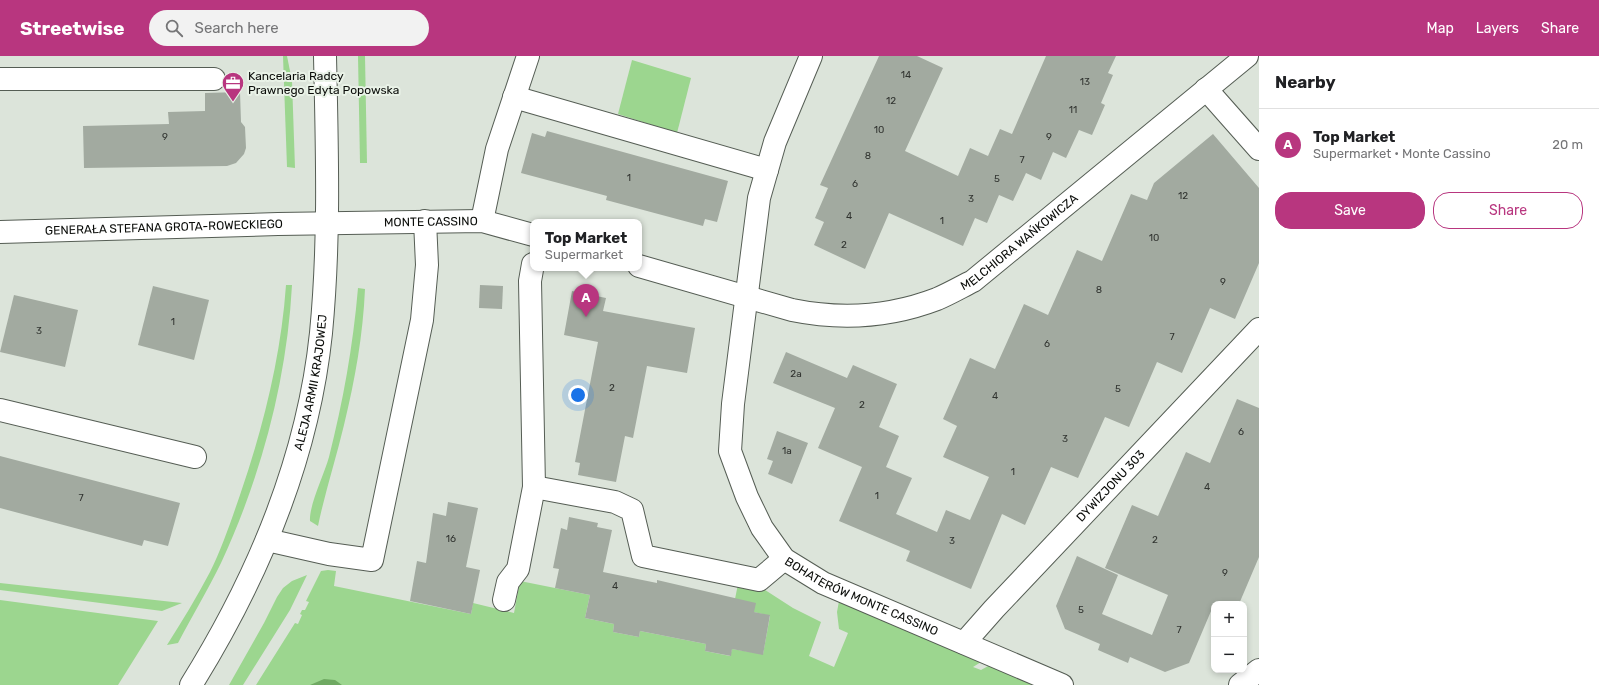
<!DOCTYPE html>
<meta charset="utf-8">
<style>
:root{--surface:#fff;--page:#f2f2f2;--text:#202124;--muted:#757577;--line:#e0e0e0;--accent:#b8367f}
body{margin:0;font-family:Rubik,sans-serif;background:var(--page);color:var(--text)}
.controls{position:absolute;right:12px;bottom:12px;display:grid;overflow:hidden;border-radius:8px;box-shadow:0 2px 6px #0003}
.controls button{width:36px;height:36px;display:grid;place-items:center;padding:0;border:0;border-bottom:1px solid var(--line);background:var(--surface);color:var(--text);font:20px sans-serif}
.you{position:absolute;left:578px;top:339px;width:14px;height:14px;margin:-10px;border:3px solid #fff;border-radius:50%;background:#1a73e8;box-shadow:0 0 0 6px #1a73e833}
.badge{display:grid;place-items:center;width:26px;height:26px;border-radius:50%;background:var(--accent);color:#fff;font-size:13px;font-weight:700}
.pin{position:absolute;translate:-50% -33px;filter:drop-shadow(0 1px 2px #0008)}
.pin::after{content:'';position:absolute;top:21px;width:14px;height:12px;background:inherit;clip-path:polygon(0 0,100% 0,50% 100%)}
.popup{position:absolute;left:530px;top:163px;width:112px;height:52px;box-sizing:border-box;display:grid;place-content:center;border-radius:8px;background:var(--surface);filter:drop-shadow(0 1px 3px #0005);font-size:13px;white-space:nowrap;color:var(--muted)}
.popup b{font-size:15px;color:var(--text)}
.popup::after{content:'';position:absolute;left:50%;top:100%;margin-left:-8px;border:8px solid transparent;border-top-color:var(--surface)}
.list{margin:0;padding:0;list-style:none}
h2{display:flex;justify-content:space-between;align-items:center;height:52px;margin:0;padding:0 16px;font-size:17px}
h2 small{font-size:13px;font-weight:400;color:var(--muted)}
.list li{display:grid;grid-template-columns:26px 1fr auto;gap:12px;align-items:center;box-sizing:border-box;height:72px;padding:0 16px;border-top:1px solid var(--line)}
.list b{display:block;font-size:15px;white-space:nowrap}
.list p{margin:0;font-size:13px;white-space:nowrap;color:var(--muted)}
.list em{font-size:13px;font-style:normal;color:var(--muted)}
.actions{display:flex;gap:8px;padding:12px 16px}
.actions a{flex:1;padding:9px 0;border:1px solid var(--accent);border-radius:16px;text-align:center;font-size:14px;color:var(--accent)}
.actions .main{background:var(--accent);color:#fff}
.icon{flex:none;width:22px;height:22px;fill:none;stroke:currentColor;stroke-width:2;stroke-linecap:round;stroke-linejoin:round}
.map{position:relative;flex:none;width:1259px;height:629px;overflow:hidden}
header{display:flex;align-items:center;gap:24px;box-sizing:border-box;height:56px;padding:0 20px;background:var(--accent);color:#fff}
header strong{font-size:19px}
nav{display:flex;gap:22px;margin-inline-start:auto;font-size:14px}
.search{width:280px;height:36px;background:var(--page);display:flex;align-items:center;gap:10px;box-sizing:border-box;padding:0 14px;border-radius:22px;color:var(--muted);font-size:15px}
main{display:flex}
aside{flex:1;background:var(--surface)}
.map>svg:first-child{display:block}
.green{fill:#9cd68f}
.water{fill:#6fa962}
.building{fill:#a2aaa0}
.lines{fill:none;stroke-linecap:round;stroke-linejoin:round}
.minor-casing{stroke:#555d54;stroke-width:24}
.minor{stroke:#fff;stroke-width:22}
.labels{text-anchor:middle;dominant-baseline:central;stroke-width:4;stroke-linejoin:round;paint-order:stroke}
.number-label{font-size:10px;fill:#313430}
.poi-label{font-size:12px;fill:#0b0d0a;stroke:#e9f2e7;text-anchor:start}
.street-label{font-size:12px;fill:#0b0d0a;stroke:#e9f2e7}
</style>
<header>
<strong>Streetwise</strong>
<div class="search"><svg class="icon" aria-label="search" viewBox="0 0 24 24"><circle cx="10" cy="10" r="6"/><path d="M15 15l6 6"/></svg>Search here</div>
<nav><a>Map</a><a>Layers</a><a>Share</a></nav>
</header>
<main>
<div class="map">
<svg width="1259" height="629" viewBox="0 0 1259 629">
<rect width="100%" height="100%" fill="#dce4da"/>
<g class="green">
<polygon points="283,0 287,0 292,25 295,112 287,111"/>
<polygon points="358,0 365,0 367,107 360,107"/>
<polygon points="632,4 691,22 677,77 618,58"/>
<path d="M 286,229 L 292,229 C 287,324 261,421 221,507 C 208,534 192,560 178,587 L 167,589 C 182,565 197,541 210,516 C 222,492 231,465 240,439 C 263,372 281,301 286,229 Z"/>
<path d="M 358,232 L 365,233 C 363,279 355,324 344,369 C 336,403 325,436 318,470 L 310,465 C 309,449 324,419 329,401 C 343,346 353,290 358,232 Z"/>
<polygon points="328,514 336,515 334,530 471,558 473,547 514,557 520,525 590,539 585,562 614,568 613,576 639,581 640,575 706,588 705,595 730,600 732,593 763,598 770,560 754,556 735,543 738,528 759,530 793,552 821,566 809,600 834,611 848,577 839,573 837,556 839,545 981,606 973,611 981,614 990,609 1035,629 256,629 295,567 298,568 302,559 300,558 302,554 305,554 309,546 306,545 321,515"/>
<polygon points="307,519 290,554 243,629 229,629 264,567 277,541 283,532 292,525"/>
<polygon points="0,527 182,547 162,555 0,534"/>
<polygon points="0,544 158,565 118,629 0,629"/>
</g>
<polygon class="water" points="324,623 335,624 342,629 310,629"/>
<g class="building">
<polygon points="879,0 917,0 943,12 905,95 958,120 970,92 988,100 1000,73 1012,78 1046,0 1116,0 1108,17 1113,19 1101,47 1105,49 1092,79 1079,74 1066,102 1053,96 1041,124 1026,117 1013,145 999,139 987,167 975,162 963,190 889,157 865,213 814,189 824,166 815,162 828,132 820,129"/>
<polygon points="240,36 241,66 245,71 246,92 244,98 236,107 227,110 84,112 83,70 169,68 168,56 205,55 205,37"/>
<polygon points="547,75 728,125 717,166 705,163 703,170 606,144 607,140 521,117 532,77 545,81"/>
<polygon points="1213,78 1259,132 1259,207 1235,263 1210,252 1182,317 1157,306 1129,371 1105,361 1078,422 1051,411 1025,469 1002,458 971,533 906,505 910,495 839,465 862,411 818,392 835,352 773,327 786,296 847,322 853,309 897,328 879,371 899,380 886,411 912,422 896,458 937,476 946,454 970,464 989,421 943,401 957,370 943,363 970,302 995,313 1024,248 1048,259 1077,194 1102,205 1131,138 1147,144 1154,127"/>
<polygon points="480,229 503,230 502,253 479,252"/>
<polygon points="153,230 209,244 194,304 138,289"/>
<polygon points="572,235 606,242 603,255 695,272 687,317 647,310 633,382 625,380 616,426 578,419 580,407 575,406 598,286 564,279"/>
<polygon points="14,239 78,254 65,311 0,296"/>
<polygon points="1237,343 1259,352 1259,501 1239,548 1214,548 1189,607 1165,616 1130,601 1128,607 1098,594 1100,588 1065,573 1056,550 1077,500 1118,519 1102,558 1152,579 1168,539 1105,512 1132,449 1158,460 1186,396 1210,407"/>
<polygon points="777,375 808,387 792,428 768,418 773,405 767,403"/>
<polygon points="0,400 180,447 168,490 144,484 142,490 0,452"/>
<polygon points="448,446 478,452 466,511 480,514 471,558 410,545 417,505 426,507 433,457 446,460"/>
<polygon points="569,461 598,467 597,471 612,474 603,516 657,527 657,524 756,547 754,556 770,559 763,599 732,593 731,600 705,595 706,588 640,575 639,581 613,576 614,568 585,562 590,539 555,532 559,513 553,512 561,472 567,474"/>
</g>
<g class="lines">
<g class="minor-casing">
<g id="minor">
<path id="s1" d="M 811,0 L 775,86 L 759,142 L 733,348 L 730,395 L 747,441 L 762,472 L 784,503 L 823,527 L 1062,629"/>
<polyline points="0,23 214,23"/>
<polyline points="1206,33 1259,93"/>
<polyline points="514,41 767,114"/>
<polyline points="482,165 497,93 528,0"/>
<path id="s2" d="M 0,176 L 278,168 L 482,165 L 533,179"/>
<path id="s3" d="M 639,210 L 792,254 C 841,264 890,261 937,243 C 949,238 961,231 973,225 L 1247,0"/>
<polyline points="0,354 195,401"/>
<polyline points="534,431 615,446 632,454 643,500 759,524 784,503"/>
<polyline points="267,484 329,498 372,504 422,264 427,209 425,165"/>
<polyline points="504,544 508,526 518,513 534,431 530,225 533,208"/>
<path id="s4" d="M 964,587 L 994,553 L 1259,273"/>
<path id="s5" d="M 191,629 C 257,523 308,402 321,277 C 330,184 327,92 325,0"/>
<polyline points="1240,629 1259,614"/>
</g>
</g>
<use href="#minor" class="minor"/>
</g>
<defs>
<g id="office-pin" transform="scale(1.15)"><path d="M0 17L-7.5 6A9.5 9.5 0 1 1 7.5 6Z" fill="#b8367f" stroke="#e9f2e7"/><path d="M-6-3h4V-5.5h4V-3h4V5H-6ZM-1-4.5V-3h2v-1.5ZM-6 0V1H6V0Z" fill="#fff"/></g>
</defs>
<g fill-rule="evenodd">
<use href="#office-pin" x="233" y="27"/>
</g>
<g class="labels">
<g class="number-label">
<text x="906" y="19">14</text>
<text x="1085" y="26">13</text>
<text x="891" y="45">12</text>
<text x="1073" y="54">11</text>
<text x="879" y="74">10</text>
<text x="165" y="81">9</text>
<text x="1049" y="81">9</text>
<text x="868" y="100">8</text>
<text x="1022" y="104">7</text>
<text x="629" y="122">1</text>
<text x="997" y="123">5</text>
<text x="855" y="128">6</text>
<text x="1183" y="140">12</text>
<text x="971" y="143">3</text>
<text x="849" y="160">4</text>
<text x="942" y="165">1</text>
<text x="1154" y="182">10</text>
<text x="844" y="189">2</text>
<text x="1223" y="226">9</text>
<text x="1099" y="234">8</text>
<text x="173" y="266">1</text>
<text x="39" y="275">3</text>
<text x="1172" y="281">7</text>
<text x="1047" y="288">6</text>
<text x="796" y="318">2a</text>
<text x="612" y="332">2</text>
<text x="1118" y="333">5</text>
<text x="995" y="340">4</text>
<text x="862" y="349">2</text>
<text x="1241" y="376">6</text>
<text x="1065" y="383">3</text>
<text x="787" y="395">1a</text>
<text x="1013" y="416">1</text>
<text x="1207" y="431">4</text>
<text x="877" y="440">1</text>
<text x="81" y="442">7</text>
<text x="451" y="483">16</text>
<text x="1155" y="484">2</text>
<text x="952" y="485">3</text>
<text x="1225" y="517">9</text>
<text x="615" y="530">4</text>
<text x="1081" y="554">5</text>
<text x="1179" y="574">7</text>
</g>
<g class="poi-label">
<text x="248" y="20">Kancelaria Radcy<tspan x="248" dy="14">Prawnego Edyta Popowska</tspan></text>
</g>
<g class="street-label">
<text stroke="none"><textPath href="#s2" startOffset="431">MONTE CASSINO</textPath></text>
<text stroke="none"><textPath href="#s2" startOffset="164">GENERAŁA STEFANA GROTA-ROWECKIEGO</textPath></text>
<text stroke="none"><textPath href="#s3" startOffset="407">MELCHIORA WAŃKOWICZA</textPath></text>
<text stroke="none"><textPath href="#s5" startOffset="328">ALEJA ARMII KRAJOWEJ</textPath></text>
<text stroke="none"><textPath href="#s4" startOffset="215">DYWIZJONU 303</textPath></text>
<text stroke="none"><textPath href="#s1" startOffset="614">BOHATERÓW MONTE CASSINO</textPath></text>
</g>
</g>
</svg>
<div class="controls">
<button>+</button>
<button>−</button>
</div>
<div class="you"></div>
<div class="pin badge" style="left:586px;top:261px">A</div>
<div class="popup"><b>Top Market</b>Supermarket</div>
</div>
<aside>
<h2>Nearby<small></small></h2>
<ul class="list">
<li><span class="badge">A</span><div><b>Top Market</b><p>Supermarket · Monte Cassino</p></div><em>20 m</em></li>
</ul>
<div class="actions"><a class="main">Save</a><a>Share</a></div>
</aside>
</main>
